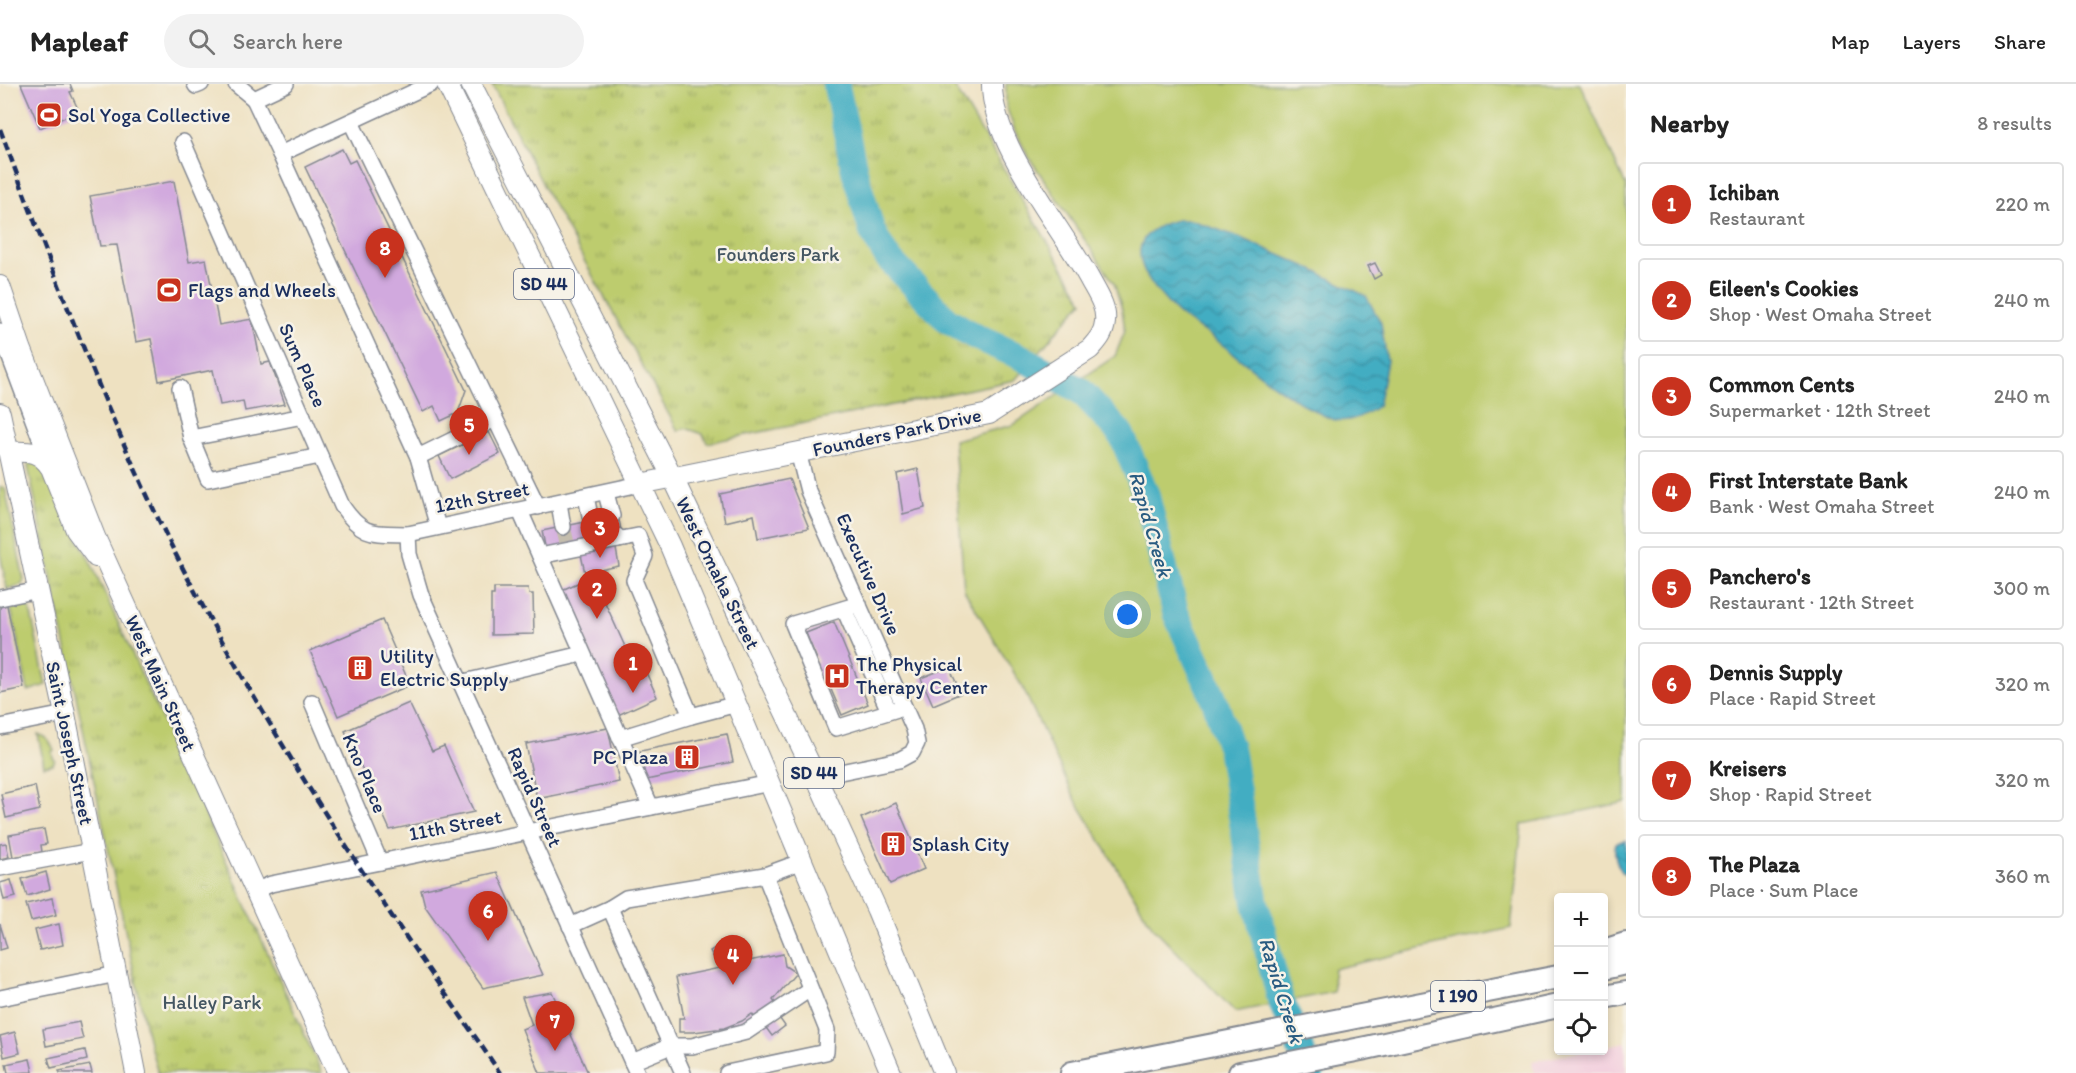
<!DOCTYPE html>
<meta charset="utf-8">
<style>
:root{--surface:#fff;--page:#f2f2f2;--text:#222;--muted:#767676;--line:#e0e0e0;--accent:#c8321e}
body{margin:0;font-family:Itim,sans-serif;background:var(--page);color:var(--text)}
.controls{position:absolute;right:18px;bottom:18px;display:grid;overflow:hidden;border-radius:6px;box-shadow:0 3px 9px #0003}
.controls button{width:54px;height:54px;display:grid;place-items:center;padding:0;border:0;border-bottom:2px solid var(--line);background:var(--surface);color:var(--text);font:30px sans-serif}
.you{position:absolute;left:1128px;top:531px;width:21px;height:21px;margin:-15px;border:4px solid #fff;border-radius:50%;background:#1a73e8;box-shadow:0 0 0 9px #1a73e833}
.badge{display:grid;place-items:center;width:39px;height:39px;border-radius:50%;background:var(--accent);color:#fff;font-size:20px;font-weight:700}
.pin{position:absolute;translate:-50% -50px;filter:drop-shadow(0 2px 3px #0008)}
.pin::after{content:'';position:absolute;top:32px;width:21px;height:18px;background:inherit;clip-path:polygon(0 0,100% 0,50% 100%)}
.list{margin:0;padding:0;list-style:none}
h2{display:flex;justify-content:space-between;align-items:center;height:78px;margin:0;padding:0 24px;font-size:26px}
h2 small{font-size:20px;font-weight:400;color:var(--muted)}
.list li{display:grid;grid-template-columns:39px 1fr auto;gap:18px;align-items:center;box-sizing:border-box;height:84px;margin:0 12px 12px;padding:0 12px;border:2px solid var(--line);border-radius:6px}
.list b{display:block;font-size:22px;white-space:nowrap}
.list p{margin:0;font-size:20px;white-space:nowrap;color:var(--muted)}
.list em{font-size:20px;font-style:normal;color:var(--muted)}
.icon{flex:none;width:33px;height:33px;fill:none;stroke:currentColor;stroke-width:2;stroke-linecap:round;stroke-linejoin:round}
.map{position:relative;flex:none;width:1626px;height:989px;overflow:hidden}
header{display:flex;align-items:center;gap:36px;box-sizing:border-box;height:84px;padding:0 30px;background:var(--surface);border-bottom:2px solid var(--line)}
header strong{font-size:28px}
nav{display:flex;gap:33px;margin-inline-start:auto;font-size:21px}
.search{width:420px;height:54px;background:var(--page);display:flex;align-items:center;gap:15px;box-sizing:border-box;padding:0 21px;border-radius:33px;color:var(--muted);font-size:22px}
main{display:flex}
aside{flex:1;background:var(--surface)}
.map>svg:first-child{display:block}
.built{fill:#f3cfde}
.green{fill:#bdcc6e;stroke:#6c7e66;stroke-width:1.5}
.park{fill:url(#park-tufts);stroke:#6c7e66;stroke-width:1.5}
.water{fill:url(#water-waves);stroke:#2f6e90;stroke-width:1.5}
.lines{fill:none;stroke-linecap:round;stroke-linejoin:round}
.river{stroke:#43adc2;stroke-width:27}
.building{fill:#d1a9de}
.minor-tunnel{stroke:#c4bdad;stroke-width:15;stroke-dasharray:15 8;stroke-linecap:butt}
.minor-casing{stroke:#848890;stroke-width:18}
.major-casing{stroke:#848890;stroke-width:22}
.highway-casing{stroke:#848890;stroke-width:26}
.minor{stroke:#fff;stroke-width:15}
.major{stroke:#fff;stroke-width:20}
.highway{stroke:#fff;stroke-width:22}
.rail{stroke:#1b2f5e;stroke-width:4.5;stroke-dasharray:9 4.5;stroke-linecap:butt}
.labels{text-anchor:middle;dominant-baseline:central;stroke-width:5;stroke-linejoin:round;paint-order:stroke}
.shield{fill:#f7f3e8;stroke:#5d6a87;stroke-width:1.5}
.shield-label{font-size:18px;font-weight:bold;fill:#1b2f5e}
.poi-label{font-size:20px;fill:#1b2f5e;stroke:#f7f3e8;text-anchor:start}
.park-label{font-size:20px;fill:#445662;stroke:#f7f3e8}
.street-label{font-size:20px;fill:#1b2f5e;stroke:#f7f3e8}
.water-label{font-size:21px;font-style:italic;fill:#295b81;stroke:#f7f3e8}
</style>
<header>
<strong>Mapleaf</strong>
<div class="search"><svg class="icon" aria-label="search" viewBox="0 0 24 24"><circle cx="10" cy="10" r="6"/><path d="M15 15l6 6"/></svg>Search here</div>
<nav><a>Map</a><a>Layers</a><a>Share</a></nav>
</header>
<main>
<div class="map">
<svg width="1626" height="989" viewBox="0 0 1626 989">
<defs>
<pattern id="park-tufts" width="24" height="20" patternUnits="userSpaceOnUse" patternTransform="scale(1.5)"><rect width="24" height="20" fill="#bdcc6e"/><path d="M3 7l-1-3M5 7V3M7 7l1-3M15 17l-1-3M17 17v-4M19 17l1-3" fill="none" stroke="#99a65e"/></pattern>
<pattern id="water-waves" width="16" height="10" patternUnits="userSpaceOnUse" patternTransform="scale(1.5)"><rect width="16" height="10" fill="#43adc2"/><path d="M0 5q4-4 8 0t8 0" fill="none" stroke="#378da1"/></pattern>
</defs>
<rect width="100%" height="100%" fill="#f7f3e8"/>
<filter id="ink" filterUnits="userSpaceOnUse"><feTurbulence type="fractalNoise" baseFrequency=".0167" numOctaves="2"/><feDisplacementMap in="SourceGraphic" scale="12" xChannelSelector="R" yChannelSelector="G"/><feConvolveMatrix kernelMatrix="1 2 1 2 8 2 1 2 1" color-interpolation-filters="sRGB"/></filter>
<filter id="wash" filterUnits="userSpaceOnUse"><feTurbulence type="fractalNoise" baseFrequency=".008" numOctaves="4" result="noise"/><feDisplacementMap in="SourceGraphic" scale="24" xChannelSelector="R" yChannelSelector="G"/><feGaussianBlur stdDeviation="1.35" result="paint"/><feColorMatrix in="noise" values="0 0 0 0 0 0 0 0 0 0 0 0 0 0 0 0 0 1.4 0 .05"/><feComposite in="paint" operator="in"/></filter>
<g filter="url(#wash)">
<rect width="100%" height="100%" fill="#eee1c1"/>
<polygon class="built" points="1626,958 1626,989 1534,989 1532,977 1585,967 1604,966 1604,963"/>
<g class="green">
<polygon points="1006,0 1580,0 1626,102 1626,718 1522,740 1511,844 1333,885 1334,908 1235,928 1152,842 1075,715 1022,602 964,506 954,356 1013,341 1115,272 1125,247 1122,225 1114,199 1030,75 1015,47 1006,22"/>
<polygon points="0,403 5,404 24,496 21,501 7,505 0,469"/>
<polygon points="25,517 30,525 46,601 28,607 10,520"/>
<path d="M 38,650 C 47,653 51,658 54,666 L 52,668 L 53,674 L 55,676 L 53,680 L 44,682 Z"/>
</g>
<g class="park">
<polygon points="492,0 953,0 1083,217 1015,296 707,359 703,350 685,344 678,347 547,109"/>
<polygon points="37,374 92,481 322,989 158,989 148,955 28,383 29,378"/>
</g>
<g class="water">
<path d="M 1177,136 L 1191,136 L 1241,154 L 1307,183 L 1366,212 L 1381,239 L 1387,277 L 1378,322 C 1366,330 1351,339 1336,336 C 1330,335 1324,331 1319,329 C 1283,311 1250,283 1219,258 C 1207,249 1193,241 1181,232 C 1173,226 1166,217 1159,209 C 1132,176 1130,148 1177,136 Z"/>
<path d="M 1626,756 L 1626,792 C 1617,784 1613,770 1616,759 Z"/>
</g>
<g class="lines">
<polyline class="river" points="836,0 855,89 872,147 887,173 947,236 978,254 1019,272 1081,307 1121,350 1146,410 1176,530 1213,612 1231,666 1255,817 1280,914 1310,989"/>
</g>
<g id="blocks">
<g class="building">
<polygon points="21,0 70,0 73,7 70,8 79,27 40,44"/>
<polygon points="342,65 349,79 355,76 466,306 458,329 441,337 434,322 423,328 305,83"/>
<polygon points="174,97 189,178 206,175 219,241 252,235 261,280 270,278 285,320 245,327 243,317 220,321 213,286 159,297 151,255 136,258 117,161 100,162 90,112"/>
<polygon points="1375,179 1381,191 1374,195 1368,182"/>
<polygon points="489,348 500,370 450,395 439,372"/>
<polygon points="918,385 925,424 903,430 897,390"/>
<polygon points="789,395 809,444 758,454 754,431 725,438 720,410"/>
<polygon points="618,431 622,451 546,467 542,447"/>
<polygon points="615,459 619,482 585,489 580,466"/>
<polygon points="593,492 632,578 645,586 657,613 618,631 562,506"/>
<polygon points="494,504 528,504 529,510 533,510 534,550 491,551 491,511 494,511"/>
<polygon points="7,521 24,604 0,609 0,523"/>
<polygon points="382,536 410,601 338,632 310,567"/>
<polygon points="834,538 868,620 842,631 830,603 824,606 813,580 818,578 806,549"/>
<polygon points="949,583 961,609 933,621 921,594"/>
<polygon points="409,619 432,667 444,662 474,728 390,746 345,647"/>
<polygon points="608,644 619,698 537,715 526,660"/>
<polygon points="727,650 733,678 646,696 640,667"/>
<polygon points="35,702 40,726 6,734 1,710"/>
<polygon points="896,719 924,785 890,800 861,734"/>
<polygon points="44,745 47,760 41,761 42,768 13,773 9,751"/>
<polygon points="6,759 9,773 0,775 0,760"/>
<polygon points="46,788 50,805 27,812 22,795"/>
<polygon points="497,788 543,891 483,904 425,822 421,806"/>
<polygon points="11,796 16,813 4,816 0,799"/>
<polygon points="52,814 56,831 31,837 26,820"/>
<polygon points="0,840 7,864 0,866"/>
<polygon points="59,840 63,861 40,866 35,846"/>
<polygon points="729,855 744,878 783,870 785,882 796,889 773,916 780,925 775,928 785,942 772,952 761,937 759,939 752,930 742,937 724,944 694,948 679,948 679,934 684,934 676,893 720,884 710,867"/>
<polygon points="552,908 588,989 540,989 522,945 532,941 522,913"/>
<polygon points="79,938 83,955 46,962 43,945"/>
<polygon points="15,948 20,969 4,973 0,952"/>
<polygon points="85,966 87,976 51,984 48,974"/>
<polygon points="30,975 33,988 8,989 6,980"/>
<polygon points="90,981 92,989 60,989 59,987"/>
</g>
</g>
</g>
<g filter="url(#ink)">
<use href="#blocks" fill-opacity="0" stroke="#848890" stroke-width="1.5"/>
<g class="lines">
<g class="minor-tunnel">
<polyline points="591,436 596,456"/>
<polyline points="563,443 568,463"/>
</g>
<g class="minor-casing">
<g id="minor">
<polyline points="195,0 196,2 201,0"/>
<polyline points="236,0 254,15"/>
<polyline points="431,0 280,70 418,373 438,443"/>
<polyline points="351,38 538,423"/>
<path d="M 183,58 L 342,422 C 363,453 373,449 408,450 L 640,400"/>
<polyline points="280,70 254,15 286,0"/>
<polyline points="0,247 50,381"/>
<polyline points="180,304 191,354"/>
<polyline points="303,332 191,354 208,395 320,372"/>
<polyline points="798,368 808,407 914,645 917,659 912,669 899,676 816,693"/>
<polyline points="418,373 495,335"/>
<polyline points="606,409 612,432"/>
<polyline points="586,413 591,436"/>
<polyline points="559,419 563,443"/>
<polyline points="520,427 651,723"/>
<polyline points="408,450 409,470 421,511 637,989"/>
<polyline points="617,452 618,456 638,452 645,472 634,496 691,632 737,620"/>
<polyline points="540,472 628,454"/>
<polyline points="0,514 39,506"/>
<polyline points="859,520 793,540 836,644 904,623"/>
<polyline points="844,525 889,627"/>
<polyline points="460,599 582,570"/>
<polyline points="312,618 380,778"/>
<polyline points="0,643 65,630"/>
<polyline points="620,654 691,632"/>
<polyline points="0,784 92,767"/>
<polyline points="255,807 271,800 770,699"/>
<polyline points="570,842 610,824"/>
<polyline points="0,914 117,890"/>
<polyline points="632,978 671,962 692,962 746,948 810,905"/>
<polyline points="683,989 610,824 626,814 765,791 803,777"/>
<polyline points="727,989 826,968 827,946 765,791"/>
</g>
</g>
<g class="major-casing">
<g id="major">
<polyline points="447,0 670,462 891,989"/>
<polyline points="471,0 673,394 816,693 877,826 944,989"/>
<polyline points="0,202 21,264 95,453 338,989"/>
<polyline points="0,329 65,630 136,989"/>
<path d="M 10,368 C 29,367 40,367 51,384 L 76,446 L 96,473"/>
<path d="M 640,400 L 989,330 L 1090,265 C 1097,257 1104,250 1105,238 C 1107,223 1097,209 1090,196 C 1061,142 991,60 992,0"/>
</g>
</g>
<g class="highway-casing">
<g id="highway">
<polyline points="1604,867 1626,860"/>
<polyline points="1604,884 1626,879"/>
<polyline points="1604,913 1626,909"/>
<polyline points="1072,989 1558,893"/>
<polyline points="1240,989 1366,964 1558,922"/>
</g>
</g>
<use href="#minor" class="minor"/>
<use href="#major" class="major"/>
<use href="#highway" class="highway"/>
<path class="rail" d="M 0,45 C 58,200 115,356 192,502 C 247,605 308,705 372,802 C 413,865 458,927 500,989"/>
</g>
</g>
<defs>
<g id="stadium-square" transform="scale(1.35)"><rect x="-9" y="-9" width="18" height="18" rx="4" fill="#c8321e" stroke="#f7f3e8"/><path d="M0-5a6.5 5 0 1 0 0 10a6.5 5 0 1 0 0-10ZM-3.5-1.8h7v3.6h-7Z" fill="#fff"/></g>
<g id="building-square" transform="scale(1.35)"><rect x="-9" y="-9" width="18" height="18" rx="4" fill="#c8321e" stroke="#f7f3e8"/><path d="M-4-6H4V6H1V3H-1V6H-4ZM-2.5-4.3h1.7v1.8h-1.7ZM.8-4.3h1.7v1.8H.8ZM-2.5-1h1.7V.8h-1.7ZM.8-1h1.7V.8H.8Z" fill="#fff"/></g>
<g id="hospital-square" transform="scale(1.35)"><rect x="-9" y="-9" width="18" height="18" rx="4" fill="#c8321e" stroke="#f7f3e8"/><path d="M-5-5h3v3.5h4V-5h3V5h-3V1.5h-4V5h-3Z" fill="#fff"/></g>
</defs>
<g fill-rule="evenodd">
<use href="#stadium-square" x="49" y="31"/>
<use href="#stadium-square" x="169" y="206"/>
<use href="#building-square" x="360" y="584"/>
<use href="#hospital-square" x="837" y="592"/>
<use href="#building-square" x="687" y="673"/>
<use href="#building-square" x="893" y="760"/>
</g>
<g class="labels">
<g class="shield">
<rect x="514" y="185" width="60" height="30" rx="4.5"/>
<rect x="784" y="674" width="60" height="30" rx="4.5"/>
<rect x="1431" y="897" width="54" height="30" rx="4.5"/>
</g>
<g class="shield-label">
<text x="544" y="200">SD 44</text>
<text x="814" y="689">SD 44</text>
<text x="1458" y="912">I 190</text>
</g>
<g class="poi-label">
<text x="68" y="31">Sol Yoga Collective</text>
<text x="188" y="206">Flags and Wheels</text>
<text x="380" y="572">Utility<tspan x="380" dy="23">Electric Supply</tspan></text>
<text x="856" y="580">The Physical<tspan x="856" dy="23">Therapy Center</tspan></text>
<text x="668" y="673" text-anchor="end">PC Plaza</text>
<text x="912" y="760">Splash City</text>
</g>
<g class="park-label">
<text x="778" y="170">Founders Park</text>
<text x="212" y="918">Halley Park</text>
</g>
<g class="street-label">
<text transform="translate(303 281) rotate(66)">Sum Place</text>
<text transform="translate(897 348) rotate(-12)">Founders Park Drive</text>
<text transform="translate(482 413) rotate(-11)">12th Street</text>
<text transform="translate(718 489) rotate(64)">West Omaha Street</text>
<text transform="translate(869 490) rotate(66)">Executive Drive</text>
<text transform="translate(161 599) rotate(66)">West Main Street</text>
<text transform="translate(70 659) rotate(78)">Saint Joseph Street</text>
<text transform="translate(365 689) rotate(67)">Kno Place</text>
<text transform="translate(535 713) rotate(66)">Rapid Street</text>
<text transform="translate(455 741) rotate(-11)">11th Street</text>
</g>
<g class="water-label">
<text transform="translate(1151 440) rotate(74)">Rapid Creek</text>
<text transform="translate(1282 906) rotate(73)">Rapid Creek</text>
</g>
</g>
</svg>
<div class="controls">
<button>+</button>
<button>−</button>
<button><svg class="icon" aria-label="locate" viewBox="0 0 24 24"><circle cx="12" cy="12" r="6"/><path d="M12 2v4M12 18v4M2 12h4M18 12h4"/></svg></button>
</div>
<div class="you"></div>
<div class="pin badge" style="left:633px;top:609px">1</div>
<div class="pin badge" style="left:597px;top:535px">2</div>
<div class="pin badge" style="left:600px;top:474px">3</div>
<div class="pin badge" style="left:733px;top:901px">4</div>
<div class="pin badge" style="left:469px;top:371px">5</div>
<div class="pin badge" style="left:488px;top:857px">6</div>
<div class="pin badge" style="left:555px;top:967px">7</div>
<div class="pin badge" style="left:385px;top:194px">8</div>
</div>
<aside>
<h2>Nearby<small>8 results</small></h2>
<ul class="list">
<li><span class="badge">1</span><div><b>Ichiban</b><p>Restaurant</p></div><em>220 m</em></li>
<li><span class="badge">2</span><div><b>Eileen's Cookies</b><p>Shop · West Omaha Street</p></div><em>240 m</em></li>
<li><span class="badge">3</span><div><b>Common Cents</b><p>Supermarket · 12th Street</p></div><em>240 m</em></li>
<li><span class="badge">4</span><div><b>First Interstate Bank</b><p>Bank · West Omaha Street</p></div><em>240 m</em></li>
<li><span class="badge">5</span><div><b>Panchero's</b><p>Restaurant · 12th Street</p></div><em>300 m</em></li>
<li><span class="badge">6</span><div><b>Dennis Supply</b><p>Place · Rapid Street</p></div><em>320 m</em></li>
<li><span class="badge">7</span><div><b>Kreisers</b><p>Shop · Rapid Street</p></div><em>320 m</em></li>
<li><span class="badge">8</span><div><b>The Plaza</b><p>Place · Sum Place</p></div><em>360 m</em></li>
</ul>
</aside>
</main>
